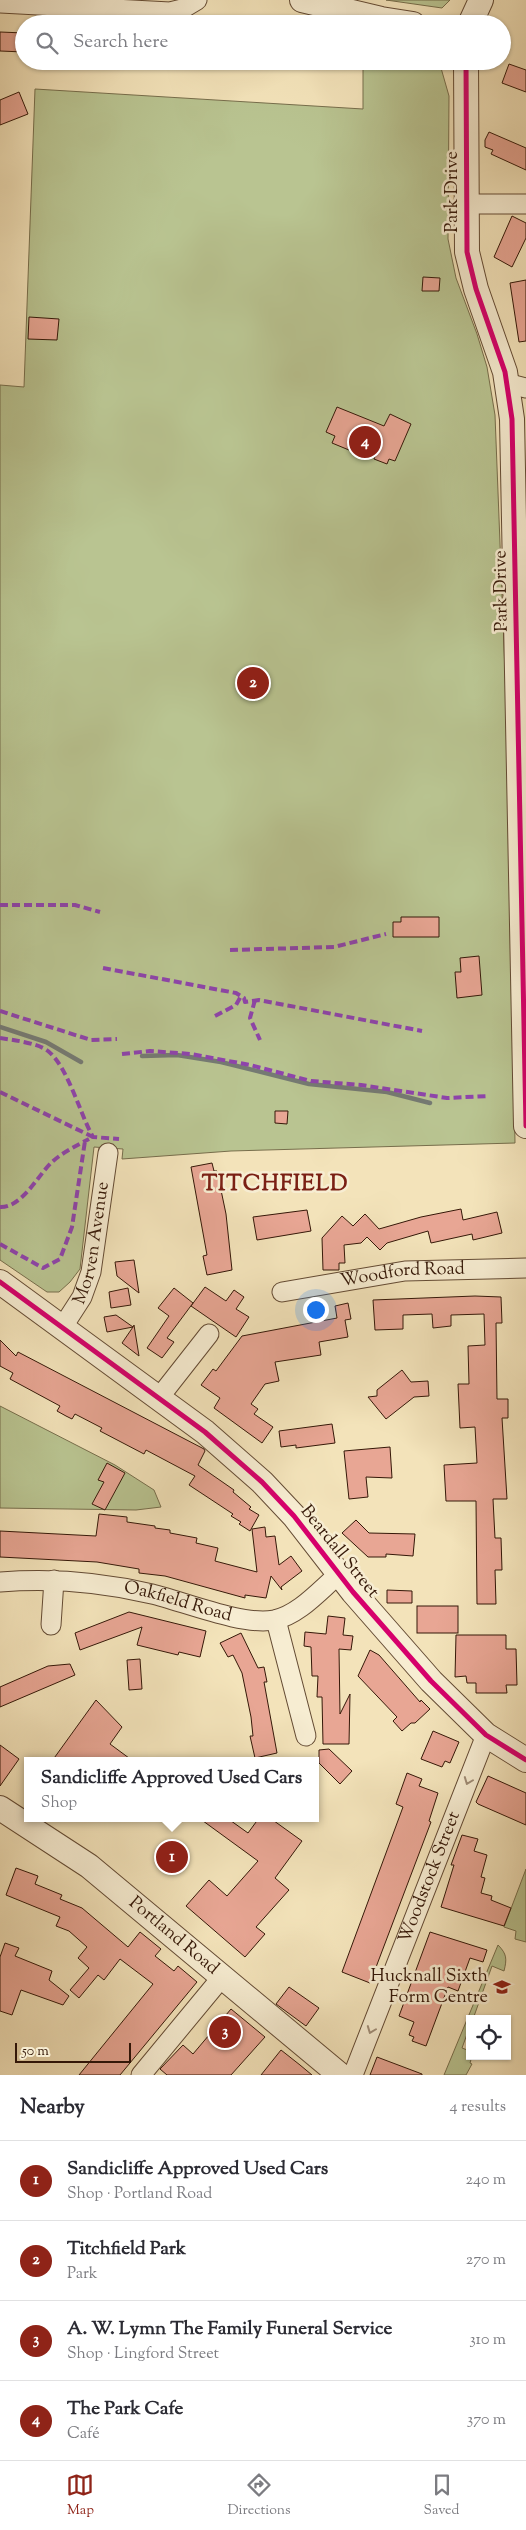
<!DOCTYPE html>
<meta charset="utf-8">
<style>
:root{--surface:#fff;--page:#f7f7f7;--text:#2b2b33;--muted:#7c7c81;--line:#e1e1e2;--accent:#8f2418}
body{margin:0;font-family:"Sorts Mill Goudy",serif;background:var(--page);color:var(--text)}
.controls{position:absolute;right:15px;bottom:15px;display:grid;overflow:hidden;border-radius:0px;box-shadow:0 1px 4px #0004}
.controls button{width:45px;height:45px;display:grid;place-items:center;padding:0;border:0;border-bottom:1px solid var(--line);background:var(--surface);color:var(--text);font:25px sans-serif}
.scale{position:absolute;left:15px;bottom:12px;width:116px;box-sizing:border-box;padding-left:5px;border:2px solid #351808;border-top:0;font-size:14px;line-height:18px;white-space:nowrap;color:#351808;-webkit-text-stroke:4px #f7edd2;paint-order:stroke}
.you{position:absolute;left:315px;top:1309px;width:18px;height:18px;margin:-12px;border:4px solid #fff;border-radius:50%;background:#1a73e8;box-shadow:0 0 0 8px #1a73e833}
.badge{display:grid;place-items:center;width:32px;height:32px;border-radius:50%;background:var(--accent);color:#fff;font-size:16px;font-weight:700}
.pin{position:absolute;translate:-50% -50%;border:2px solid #fff;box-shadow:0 1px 5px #0006}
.popup{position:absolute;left:24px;top:1757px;width:295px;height:65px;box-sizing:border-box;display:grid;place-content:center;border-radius:0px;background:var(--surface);filter:drop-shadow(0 1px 4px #0005);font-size:16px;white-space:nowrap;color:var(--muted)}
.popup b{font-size:19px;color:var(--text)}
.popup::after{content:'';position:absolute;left:50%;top:100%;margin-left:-10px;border:10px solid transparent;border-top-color:var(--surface)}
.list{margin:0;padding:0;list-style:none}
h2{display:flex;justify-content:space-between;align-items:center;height:65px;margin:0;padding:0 20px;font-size:21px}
h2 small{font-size:16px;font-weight:400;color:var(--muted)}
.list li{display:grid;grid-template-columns:32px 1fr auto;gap:15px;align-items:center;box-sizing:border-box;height:80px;padding:0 20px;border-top:1px solid var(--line)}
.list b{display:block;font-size:19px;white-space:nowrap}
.list p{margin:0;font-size:16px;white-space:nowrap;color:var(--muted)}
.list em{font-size:16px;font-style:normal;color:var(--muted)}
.icon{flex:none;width:28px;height:28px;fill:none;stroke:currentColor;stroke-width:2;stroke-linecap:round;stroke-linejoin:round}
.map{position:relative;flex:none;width:526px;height:2075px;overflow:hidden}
.search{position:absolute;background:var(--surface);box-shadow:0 1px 4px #0004;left:15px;right:15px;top:15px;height:55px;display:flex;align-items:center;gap:12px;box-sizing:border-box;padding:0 18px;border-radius:28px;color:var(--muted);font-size:19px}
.sheet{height:385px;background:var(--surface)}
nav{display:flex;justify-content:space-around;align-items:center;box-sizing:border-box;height:70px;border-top:1px solid var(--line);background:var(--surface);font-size:14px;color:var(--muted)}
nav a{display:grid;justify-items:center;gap:2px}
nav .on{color:var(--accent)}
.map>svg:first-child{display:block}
.green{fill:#b9c491;stroke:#776e4c}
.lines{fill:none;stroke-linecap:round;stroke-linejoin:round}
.stream{stroke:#757a73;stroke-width:4.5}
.building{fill:#e8a694;stroke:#351808}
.minor-casing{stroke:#644b34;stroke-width:21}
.tertiary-casing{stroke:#644b34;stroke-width:26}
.minor{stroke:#f7edd2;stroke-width:19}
.tertiary{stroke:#f7edd2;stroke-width:24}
.quiet{stroke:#8e44ad;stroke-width:4;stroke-dasharray:8 4;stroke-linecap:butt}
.cycleway-casing{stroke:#f7edd2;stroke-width:8}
.cycleway{stroke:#d6006c;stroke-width:5}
.oneway{stroke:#a08d77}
.labels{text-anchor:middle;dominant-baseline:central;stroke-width:5;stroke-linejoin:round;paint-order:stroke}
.street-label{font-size:18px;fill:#351808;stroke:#f7edd2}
.poi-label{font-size:18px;fill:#351808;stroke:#f7edd2;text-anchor:end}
.district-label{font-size:22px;font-weight:bold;letter-spacing:1px;fill:#7a1f14;stroke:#f7edd2}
</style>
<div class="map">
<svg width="526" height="2075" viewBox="0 0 526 2075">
<rect width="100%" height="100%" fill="#f3e3ba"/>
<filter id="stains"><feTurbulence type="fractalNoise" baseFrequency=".004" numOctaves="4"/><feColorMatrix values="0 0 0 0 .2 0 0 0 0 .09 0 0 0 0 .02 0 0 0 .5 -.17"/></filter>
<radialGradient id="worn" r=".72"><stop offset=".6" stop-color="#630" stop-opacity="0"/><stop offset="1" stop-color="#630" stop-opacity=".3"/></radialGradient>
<g class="green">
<polygon points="386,0 450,0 442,8"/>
<polygon points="363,61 439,61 449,96 448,239 456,278 477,334 487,367 495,415 508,749 515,1143 231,1151 122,1159 123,1149 94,1147 80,1269 70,1282 59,1292 47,1292 0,1260 0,385 24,387 35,89 363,109"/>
<polygon points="0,1406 115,1465 154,1490 161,1507 136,1510 0,1508"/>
<polygon points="526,1869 526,1942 515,1939 516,1931 504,1927"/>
<path d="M 498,1945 C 507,1954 507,1959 504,1971 L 492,1966 L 473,2019 L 470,2019 L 470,2026 L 462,2048 L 470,2051 L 470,2056 L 472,2056 L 470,2063 L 472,2064 L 466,2075 L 444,2075 Z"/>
</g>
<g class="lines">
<g class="stream">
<polyline points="0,1027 46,1042 81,1062"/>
<polyline points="142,1056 177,1055 221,1062 309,1084 387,1092 430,1103"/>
</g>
</g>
<g class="building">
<polygon points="0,32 24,33 24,52 0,51"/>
<polygon points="509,64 526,70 526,92 502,83"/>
<polygon points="19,92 28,114 0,125 0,100"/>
<polygon points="489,132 526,148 526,170 491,154 493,150 485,147 485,140"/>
<polygon points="512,216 526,223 526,238 512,267 494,257"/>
<polygon points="423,277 440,278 439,291 422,291"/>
<polygon points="526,280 526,341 519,342 510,283"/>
<polygon points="29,317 59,319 57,340 28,339"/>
<polygon points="337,407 384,426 390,414 411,424 395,461 389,459 387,464 374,459 376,454 352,443 349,450 332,443 335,436 326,432"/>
<polygon points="401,917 439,917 439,937 393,937 393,922 401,922"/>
<polygon points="479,956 482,995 457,998 455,972 461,972 460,958"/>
<polygon points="275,1111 288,1111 287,1124 275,1123"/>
<polygon points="212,1163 214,1171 217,1171 226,1214 232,1270 207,1275 203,1256 207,1255 191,1167"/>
<polygon points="461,1209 463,1220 497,1212 502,1233 473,1240 472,1234 431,1243 428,1231 387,1243 380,1250 367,1237 361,1243 344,1245 345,1263 339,1263 339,1270 323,1270 322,1238 342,1216 353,1226 365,1214 379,1229 421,1217"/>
<polygon points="307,1210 311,1231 257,1240 253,1217"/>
<polygon points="134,1260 139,1293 117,1276 115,1262"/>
<polygon points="205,1287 226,1301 234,1290 244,1297 236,1309 249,1317 236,1337 191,1306"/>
<polygon points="128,1288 131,1305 111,1308 109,1292"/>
<polygon points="174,1288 193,1303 167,1338 174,1342 162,1358 147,1348 169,1316 158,1308"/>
<polygon points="475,1296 501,1297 502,1323 496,1323 497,1399 508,1399 508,1418 502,1418 507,1499 493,1499 495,1538 501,1538 502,1570 495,1570 496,1604 477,1604 476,1501 446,1501 444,1465 477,1463 475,1427 460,1428 458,1384 469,1384 468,1346 485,1345 484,1314 451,1315 451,1326 433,1328 432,1314 403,1315 403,1329 375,1330 373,1300"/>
<polygon points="348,1303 351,1319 345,1320 348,1337 319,1342 321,1355 275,1362 279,1381 265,1384 251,1404 258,1409 254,1414 273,1427 262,1443 214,1408 220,1398 201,1385 213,1369 216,1371 242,1336 337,1318 335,1306"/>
<polygon points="116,1315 133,1327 134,1325 139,1356 122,1343 133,1327 107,1332 104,1317"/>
<polygon points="0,1340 16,1356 18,1352 204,1449 205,1451 198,1465 234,1490 233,1492 251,1507 249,1509 259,1515 250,1531 239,1524 241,1522 231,1516 233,1514 189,1485 195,1476 146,1450 144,1454 100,1431 102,1428 75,1414 72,1419 66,1416 57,1411 60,1406 10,1379 13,1373 0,1366"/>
<polygon points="402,1370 411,1382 428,1381 429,1396 414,1397 386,1419 368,1397 377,1396 377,1390"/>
<polygon points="332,1424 335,1443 296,1448 296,1445 281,1447 279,1431"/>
<polygon points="390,1447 392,1478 366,1477 368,1497 349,1499 344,1451"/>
<polygon points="107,1463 125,1473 105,1510 92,1504 104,1482 98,1480"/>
<polygon points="99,1514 127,1517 127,1522 155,1526 155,1528 170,1530 170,1533 197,1538 196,1543 218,1548 215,1561 257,1572 252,1529 265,1527 266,1537 275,1536 279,1565 291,1556 302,1571 281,1587 282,1590 271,1576 266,1598 245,1595 245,1598 165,1576 139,1573 139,1569 97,1562 0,1557 0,1531 96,1536"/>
<polygon points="356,1520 369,1533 415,1534 413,1556 386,1554 386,1557 368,1557 342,1533"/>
<polygon points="387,1590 412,1591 412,1603 387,1603"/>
<rect x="417" y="1606" width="41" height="27"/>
<polygon points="129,1612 206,1631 200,1657 179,1652 178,1655 137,1645 142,1627 80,1650 75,1633"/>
<polygon points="328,1616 345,1618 343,1635 353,1636 351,1650 339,1649 340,1714 350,1694 349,1744 323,1744 322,1697 317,1697 318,1676 312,1676 311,1647 304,1646 305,1632 326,1634"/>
<polygon points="241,1633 258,1668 264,1667 267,1682 264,1682 277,1753 255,1758 250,1736 253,1736 251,1717 242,1673 233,1655 228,1657 220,1643"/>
<polygon points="456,1635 506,1635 506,1649 516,1649 517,1685 506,1685 507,1693 476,1693 476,1683 467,1683 466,1676 455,1677"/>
<polygon points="370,1650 379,1655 420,1702 421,1700 430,1709 415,1723 411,1723 402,1731 393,1721 397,1717 358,1676"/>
<polygon points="140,1659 142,1689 129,1690 127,1660"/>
<polygon points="70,1664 75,1675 0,1707 0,1687 48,1666"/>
<polygon points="96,1700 122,1727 110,1744 133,1761 52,1761"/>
<polygon points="433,1731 459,1742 450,1763 445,1761 442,1767 421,1759"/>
<polygon points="0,1745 19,1759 0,1786"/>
<polygon points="329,1749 352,1771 340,1784 319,1763 319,1750"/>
<polygon points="407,1773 422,1779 419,1786 438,1793 429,1821 431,1822 370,1983 342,1972 403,1807 396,1804"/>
<polygon points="488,1776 526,1793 526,1825 478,1804 476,1802"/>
<polygon points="199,1818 227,1818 248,1833 259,1818 270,1818 302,1841 275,1878 289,1890 256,1927 265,1934 245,1957 186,1906 209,1880 227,1896 258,1861"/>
<polygon points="462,1835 478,1839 474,1851 487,1855 481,1877 485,1878 481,1893 492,1896 491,1900 511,1908 504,1926 441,1907 454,1865 451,1865"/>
<polygon points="16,1868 38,1876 35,1884 62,1895 60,1899 82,1908 128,1947 140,1932 161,1949 155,1956 174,1971 178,1966 197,1982 120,2075 79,2075 153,1984 120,1959 104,1980 98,1975 79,1998 70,1990 89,1968 78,1958 87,1947 69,1931 56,1926 60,1917 6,1895"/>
<polygon points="430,1932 487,1950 483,1962 470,1958 458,1991 448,1987 426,2046 412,2041 414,2037 409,2035 414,2022 399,2016"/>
<polygon points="5,1943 19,1948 15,1956 52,1971 49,1980 69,1996 63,2005 21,1990 12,2015 0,2011 0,1957"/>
<polygon points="289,1987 319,2008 306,2026 276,2004"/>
<polygon points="231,2009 265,2037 231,2075 167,2075 160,2069 183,2045 193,2054"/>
<polygon points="281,2050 300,2065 312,2075 261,2075"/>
<polygon points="377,2057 422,2074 422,2075 370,2075"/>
</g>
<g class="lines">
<g class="minor-casing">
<g id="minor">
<polyline points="0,3 170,12 182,9 197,0"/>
<polyline points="467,204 526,204"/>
<polyline points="506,383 526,388"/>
<path id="s1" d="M 282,1292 L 405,1271 L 526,1268"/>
<path id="s2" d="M 62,1328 L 82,1297 L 91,1272 L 108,1153"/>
<polyline points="158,1399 209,1334"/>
<path id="s3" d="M 0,1582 C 51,1578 102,1582 152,1594 C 185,1602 243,1626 274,1620 C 299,1615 320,1590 339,1574"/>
<polyline points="276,1620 306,1736"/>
<polyline points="51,1625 54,1580"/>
<polyline points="141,2075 222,1977"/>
<path id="s4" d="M 353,2075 L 486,1735"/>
</g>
</g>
<g class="tertiary-casing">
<g id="tertiary">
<polyline points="302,0 381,19 413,24"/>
<polyline points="470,24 481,0"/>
<polyline points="466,61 467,252 476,289 505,372 512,419 526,1126"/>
<polyline points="0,1282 205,1432 262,1482 294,1516 353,1592 431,1681 486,1735 526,1760"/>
<path id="s5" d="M 0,1808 L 89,1866 L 340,2075"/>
</g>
</g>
<use href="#minor" class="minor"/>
<use href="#tertiary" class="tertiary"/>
<g class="quiet">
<polyline points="0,905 75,905 100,912"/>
<polyline points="230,950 334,947 386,934"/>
<polyline points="103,968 236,993 244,998 245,1002 259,1000 422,1031"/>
<polyline points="255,1000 250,1018 260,1040"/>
<polyline points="0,1011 91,1040 117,1039"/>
<polyline points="215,1016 236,1005 241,996"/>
<path d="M 0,1038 C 13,1040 38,1043 48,1051 C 68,1067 80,1114 93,1137 L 119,1139"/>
<polyline points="122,1054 150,1051 191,1054 250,1065 311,1081 361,1085 447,1098 489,1096"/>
<polyline points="0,1092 93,1137"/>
<path d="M 0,1207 C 22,1208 38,1175 52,1162 C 63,1152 76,1146 89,1139"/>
<polyline points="0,1244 43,1268 60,1259 72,1227 85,1141"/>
</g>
<g class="cycleway-casing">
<g id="cycleway">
<polyline points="466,61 467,252 476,289 505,372 512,419 526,1126"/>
<polyline points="0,1282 205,1432 262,1482 294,1516 353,1592 431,1681 486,1735 526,1760"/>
</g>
</g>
<use href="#cycleway" class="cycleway"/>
</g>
<defs><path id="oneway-chevron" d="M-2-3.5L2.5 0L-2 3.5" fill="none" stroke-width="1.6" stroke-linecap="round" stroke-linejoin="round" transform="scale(1.25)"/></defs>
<g class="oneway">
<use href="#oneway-chevron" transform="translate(468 1781) rotate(111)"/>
<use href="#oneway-chevron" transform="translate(371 2030) rotate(111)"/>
</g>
<defs>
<g id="school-bare" transform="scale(1.35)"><path d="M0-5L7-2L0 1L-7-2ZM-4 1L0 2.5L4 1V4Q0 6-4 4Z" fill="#8f2418" stroke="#f7edd2" stroke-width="2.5" paint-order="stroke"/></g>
</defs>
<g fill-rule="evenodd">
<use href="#school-bare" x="502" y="1987"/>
</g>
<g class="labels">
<g class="street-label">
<text transform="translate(453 192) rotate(-90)">Park Drive</text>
<text transform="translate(502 591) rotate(-91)">Park Drive</text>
<text stroke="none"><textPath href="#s2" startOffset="92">Morven Avenue</textPath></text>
<text stroke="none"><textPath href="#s1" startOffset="122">Woodford Road</textPath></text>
<text transform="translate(339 1552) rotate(51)">Beardall Street</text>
<text stroke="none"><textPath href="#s3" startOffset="180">Oakfield Road</textPath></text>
<text stroke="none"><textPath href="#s4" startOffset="212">Woodstock Street</textPath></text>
<text stroke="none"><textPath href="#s5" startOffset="216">Portland Road</textPath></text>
</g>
<g class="poi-label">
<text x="488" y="1977">Hucknall Sixth<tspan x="488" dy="21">Form Centre</tspan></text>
</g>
<g class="district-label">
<text x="275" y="1185">TITCHFIELD</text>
</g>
</g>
<rect width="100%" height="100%" filter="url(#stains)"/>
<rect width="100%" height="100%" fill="url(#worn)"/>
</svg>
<div class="controls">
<button><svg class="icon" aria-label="locate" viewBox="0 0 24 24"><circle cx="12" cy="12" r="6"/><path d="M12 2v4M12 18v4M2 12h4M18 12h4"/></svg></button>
</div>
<div class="scale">50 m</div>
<div class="you"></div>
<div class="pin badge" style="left:172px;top:1857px">1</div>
<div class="popup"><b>Sandicliffe Approved Used Cars</b>Shop</div>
<div class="pin badge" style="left:253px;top:683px">2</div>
<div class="pin badge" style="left:225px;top:2032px">3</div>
<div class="pin badge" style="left:365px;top:442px">4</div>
<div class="search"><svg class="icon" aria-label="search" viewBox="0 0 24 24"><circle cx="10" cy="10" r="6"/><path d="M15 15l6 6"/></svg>Search here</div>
</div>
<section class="sheet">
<h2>Nearby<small>4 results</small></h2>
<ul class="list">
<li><span class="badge">1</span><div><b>Sandicliffe Approved Used Cars</b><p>Shop · Portland Road</p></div><em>240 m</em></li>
<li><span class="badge">2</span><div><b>Titchfield Park</b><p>Park</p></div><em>270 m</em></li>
<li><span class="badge">3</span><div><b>A. W. Lymn The Family Funeral Service</b><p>Shop · Lingford Street</p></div><em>310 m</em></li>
<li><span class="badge">4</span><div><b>The Park Cafe</b><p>Café</p></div><em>370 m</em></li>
</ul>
</section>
<nav>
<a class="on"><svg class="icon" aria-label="map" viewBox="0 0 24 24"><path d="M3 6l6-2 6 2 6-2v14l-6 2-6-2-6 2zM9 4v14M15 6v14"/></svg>Map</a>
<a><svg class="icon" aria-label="directions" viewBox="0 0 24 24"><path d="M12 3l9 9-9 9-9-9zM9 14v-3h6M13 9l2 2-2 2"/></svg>Directions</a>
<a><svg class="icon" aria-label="saved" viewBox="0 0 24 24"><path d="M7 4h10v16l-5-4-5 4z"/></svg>Saved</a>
</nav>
